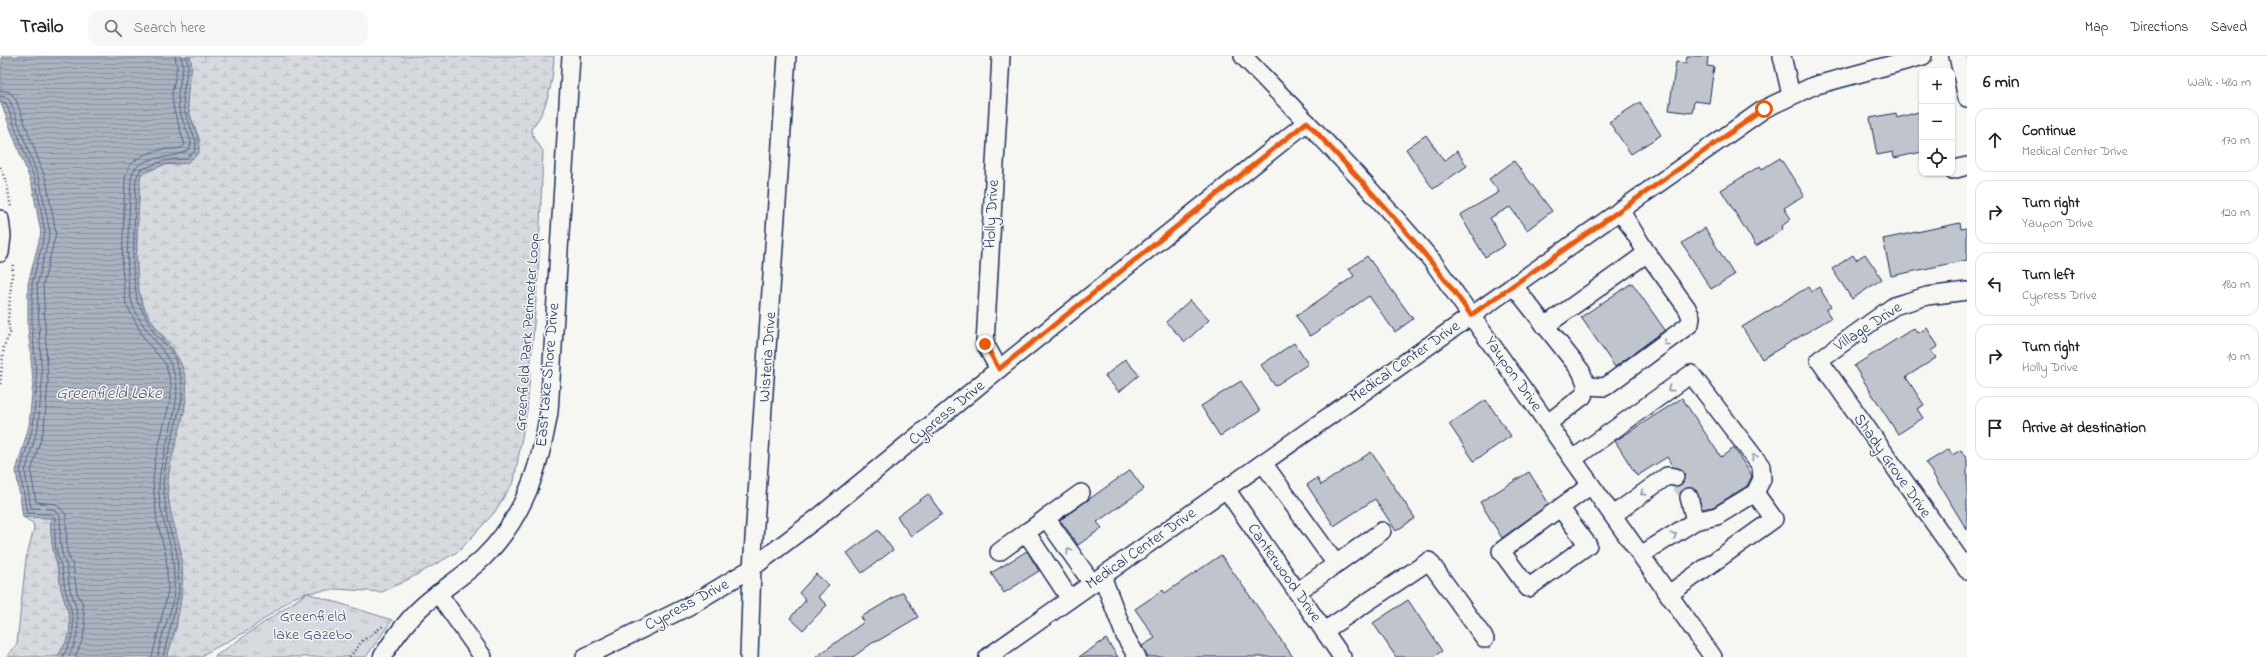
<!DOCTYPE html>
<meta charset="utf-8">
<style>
:root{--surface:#fff;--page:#f6f6f6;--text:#222;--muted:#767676;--line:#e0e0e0}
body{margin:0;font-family:"Indie Flower",sans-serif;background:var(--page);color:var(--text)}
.controls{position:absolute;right:12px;top:12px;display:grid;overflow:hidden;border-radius:8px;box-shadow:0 1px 3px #0004}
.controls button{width:36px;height:36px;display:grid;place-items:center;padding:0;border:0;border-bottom:1px solid var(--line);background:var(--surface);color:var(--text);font:20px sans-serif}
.stop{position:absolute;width:12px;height:12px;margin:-9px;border:3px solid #ea580c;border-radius:50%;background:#fff}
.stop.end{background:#ea580c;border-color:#fff;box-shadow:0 1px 4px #0008}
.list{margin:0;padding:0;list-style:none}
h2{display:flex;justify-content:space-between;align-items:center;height:52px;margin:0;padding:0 16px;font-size:17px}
h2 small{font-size:13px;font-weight:400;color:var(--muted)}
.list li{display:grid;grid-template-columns:26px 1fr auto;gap:12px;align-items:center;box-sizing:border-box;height:64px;margin:0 8px 8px;padding:0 8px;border:1px solid var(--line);border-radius:12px}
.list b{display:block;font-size:15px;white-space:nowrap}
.list p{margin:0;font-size:13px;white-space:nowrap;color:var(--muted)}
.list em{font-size:13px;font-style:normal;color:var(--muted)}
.icon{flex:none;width:22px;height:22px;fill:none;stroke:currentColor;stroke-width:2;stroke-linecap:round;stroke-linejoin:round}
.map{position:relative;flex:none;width:1967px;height:601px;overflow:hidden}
header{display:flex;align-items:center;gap:24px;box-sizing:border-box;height:56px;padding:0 20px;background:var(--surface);border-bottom:1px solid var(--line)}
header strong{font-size:19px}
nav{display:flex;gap:22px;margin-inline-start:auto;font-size:14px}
.search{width:280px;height:36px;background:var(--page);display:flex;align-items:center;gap:10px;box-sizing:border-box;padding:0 14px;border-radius:12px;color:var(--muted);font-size:15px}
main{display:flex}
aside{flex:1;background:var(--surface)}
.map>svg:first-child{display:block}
.wetland{fill:url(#wetland-marsh);stroke:#78849e}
.park{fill:url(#park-tufts);stroke:#78849e}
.water{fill:url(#water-rules);stroke:#717e99}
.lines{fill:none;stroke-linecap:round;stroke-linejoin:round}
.shore{stroke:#556385;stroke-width:1}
.building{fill:#c0c4cd;stroke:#1b2f5e}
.minor-tunnel{stroke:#caced4;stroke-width:17;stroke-dasharray:17 8;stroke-linecap:butt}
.minor-casing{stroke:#1b2f5e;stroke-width:20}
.path{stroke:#1b2f5e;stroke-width:2.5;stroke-dasharray:1 3;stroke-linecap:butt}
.minor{stroke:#f6f6f2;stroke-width:17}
.oneway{stroke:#8892a8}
.route{stroke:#ea580c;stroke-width:5}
.labels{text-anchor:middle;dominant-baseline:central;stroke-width:3;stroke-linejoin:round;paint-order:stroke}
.street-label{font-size:16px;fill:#1b2f5e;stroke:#f6f6f2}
.park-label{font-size:16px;fill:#405177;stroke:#f6f6f2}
.water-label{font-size:17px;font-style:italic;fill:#46567b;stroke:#f6f6f2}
</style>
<header>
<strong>Trailo</strong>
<div class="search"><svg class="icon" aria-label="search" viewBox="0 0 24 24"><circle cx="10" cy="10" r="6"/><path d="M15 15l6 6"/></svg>Search here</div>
<nav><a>Map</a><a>Directions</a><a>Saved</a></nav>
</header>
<main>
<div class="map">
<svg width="1967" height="601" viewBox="0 0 1967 601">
<defs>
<pattern id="wetland-marsh" width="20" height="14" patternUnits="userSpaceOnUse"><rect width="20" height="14" fill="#d6d9dd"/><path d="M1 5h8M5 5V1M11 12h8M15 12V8" fill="none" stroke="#b7bbc0"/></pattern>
<pattern id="park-tufts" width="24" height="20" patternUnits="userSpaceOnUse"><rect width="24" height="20" fill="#d6d9dd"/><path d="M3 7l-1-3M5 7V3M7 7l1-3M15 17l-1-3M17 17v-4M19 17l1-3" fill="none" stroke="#b7bbc0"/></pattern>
<pattern id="water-rules" width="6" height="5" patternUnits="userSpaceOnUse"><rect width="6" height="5" fill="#abb2c0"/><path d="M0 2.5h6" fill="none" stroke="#8a919f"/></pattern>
</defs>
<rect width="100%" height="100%" fill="#f6f6f2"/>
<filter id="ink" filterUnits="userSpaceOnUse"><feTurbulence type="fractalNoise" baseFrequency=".025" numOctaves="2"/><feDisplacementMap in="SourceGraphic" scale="8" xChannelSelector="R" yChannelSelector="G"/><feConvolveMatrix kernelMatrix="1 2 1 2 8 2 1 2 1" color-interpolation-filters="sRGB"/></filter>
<g filter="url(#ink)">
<g class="wetland">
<path d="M 190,0 L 554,0 C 553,25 548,54 531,73 L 534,82 L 543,95 L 538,219 L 527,354 L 514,425 L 494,457 L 459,495 L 409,523 L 382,536 L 336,533 L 307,537 L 293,542 L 249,574 L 204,598 L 203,601 L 167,601 L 177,569 L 181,496 L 171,463 L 167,428 L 170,407 L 173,290 C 159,277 149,263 142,246 C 132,222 139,152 140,123 L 141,118 L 163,109 L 187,107 L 200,85 C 195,70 187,56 187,40 C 187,26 194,14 190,0 Z"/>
<path d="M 23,461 L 51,462 C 50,481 53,495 58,513 C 60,522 60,531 63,540 C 66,550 70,559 70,570 C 70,581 63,592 57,601 L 7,601 L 17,587 L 26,503 L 34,472 L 33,467 Z"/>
</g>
<polygon class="park" points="307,537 392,564 366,601 214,601"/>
<path class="water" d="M 2,0 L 190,0 C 195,17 185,34 188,52 C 191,69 201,78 199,97 L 187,107 L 163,109 L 141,118 L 140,123 C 139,156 132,215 141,244 C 150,276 181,290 186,325 C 190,357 170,393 168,426 C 166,451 177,473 181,497 C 186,535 178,565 167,601 L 57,601 C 63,592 70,581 70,570 C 70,559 66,550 63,540 C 60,532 60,522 58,513 C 53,494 50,483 51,462 L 23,461 L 16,415 L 29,370 L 33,326 L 28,271 L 28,228 L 41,177 L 32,129 L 0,45 Z"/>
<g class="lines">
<g class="shore">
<polyline points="0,34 10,36 16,44 46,124 56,177 43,229 48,326 44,372 31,416 36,446 57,448 66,459 67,496 73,510 77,537 82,546 85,568 83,583 75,601"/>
<path d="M 0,40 L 6,41 L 10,45 L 40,126 L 50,177 L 37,229 L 42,326 L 38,371 L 25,416 L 31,452 L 53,453 L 60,460 C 61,473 59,485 62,497 C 63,502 66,507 67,512 C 69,521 68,531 72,539 C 80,561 81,580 68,601"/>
<path d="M 0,45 L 6,47 L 36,127 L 45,177 L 32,228 L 32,271 L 37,325 L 33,370 L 20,415 L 27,457 L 51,458 L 55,462 C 55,474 54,486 57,498 C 58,503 61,508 62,513 C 64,522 64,531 67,540 C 75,565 77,578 62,601"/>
<path d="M 152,601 L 168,535 L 166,499 L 157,465 L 153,427 L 155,404 L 171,341 L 171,327 L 165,307 L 145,284 L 126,248 L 122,212 L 125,123 C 127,105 144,97 161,94 C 169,92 179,95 185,89 L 174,55 L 172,38 L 177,11 L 175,0"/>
<path d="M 158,601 C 159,578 174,557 174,533 C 174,522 174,508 172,497 C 167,474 157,450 159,426 C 161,397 181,350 176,325 C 170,292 142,278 132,247 C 123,216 130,156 131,123 C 136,94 175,107 190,92 L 191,86 L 179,54 L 178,38 L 183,10 L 181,0"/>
<polyline points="163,601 179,536 177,497 167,464 163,427 166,406 182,343 182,325 175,303 170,293 155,278 137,245 133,212 136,123 140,114 163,105 185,103 195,95 196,85 184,54 183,39 188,10 186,0"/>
</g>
</g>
<g class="building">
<polygon points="1687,0 1708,0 1707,10 1714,11 1709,47 1694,45 1692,57 1669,54 1676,6 1686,7"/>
<polygon points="1640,46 1661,79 1631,98 1609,66"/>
<polygon points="1922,55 1922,96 1894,102 1893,96 1877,99 1870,62 1896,57 1897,62"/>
<polygon points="1426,79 1444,105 1457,95 1467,110 1433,133 1406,93"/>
<polygon points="1780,102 1804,139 1784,152 1791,163 1782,170 1783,173 1756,190 1721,134 1760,110 1762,113"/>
<polygon points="1514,105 1552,155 1527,174 1510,151 1490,162 1505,189 1485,201 1460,159 1499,136 1489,123"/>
<polygon points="1960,167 1961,173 1967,172 1967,204 1891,220 1883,183"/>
<polygon points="1705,172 1734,219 1711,233 1682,187"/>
<polygon points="1865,198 1882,223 1852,243 1832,213 1853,199 1856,204"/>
<polygon points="1367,200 1413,263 1395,276 1369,240 1310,280 1296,260 1354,220 1349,213"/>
<polygon points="1632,227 1665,274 1615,311 1581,261"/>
<polygon points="1808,231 1811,236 1819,231 1831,251 1826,254 1831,262 1762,303 1742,271"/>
<polygon points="1190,244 1209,264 1185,286 1166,266"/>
<polygon points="1914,272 1918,277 1927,272 1938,290 1931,295 1936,302 1906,321 1924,349 1917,353 1923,362 1898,378 1854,310"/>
<polygon points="1294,287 1308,308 1275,330 1261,309"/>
<polygon points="1125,303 1139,319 1119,336 1105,320"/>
<polygon points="1241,325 1260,355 1220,380 1201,350"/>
<polygon points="1682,342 1721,401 1734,392 1752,420 1747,430 1713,451 1702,453 1696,434 1686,431 1683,426 1684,417 1681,413 1673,411 1667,401 1637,420 1615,385"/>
<polygon points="1486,344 1511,380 1474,405 1449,368"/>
<polygon points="1949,393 1952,399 1961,394 1967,404 1967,474 1926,407"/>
<polygon points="1371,396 1415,462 1396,475 1375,443 1334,470 1307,429 1317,422 1321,429"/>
<polygon points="1130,414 1144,433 1097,466 1102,472 1078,489 1060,464"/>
<polygon points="1529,416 1549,448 1502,482 1480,446"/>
<polygon points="928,438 942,458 911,480 897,461"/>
<polygon points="878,474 893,494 862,517 847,497"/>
<polygon points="1027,495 1039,515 1004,537 991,517"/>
<polygon points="1221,499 1293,601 1147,601 1142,590 1155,582 1135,553 1163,534 1165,537"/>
<polygon points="816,518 829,529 818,541 827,549 803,574 790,562 806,544 799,537"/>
<polygon points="903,536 918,561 876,586 875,585 853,601 816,601 864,566 861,561"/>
<polygon points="1408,544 1442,595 1433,601 1396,601 1373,567"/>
<polygon points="1106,583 1118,601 1079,601"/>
</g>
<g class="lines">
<polyline class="minor-tunnel" points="1675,421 1689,441"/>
<g class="minor-casing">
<g id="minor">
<path d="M 1243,0 C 1308,67 1373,134 1433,206 L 1713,601"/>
<polyline points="1782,0 1791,39"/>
<polyline points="1958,0 1967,42"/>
<polyline points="1952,114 1967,110"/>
<polyline points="0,163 2,180 0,197"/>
<polyline points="1513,229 1581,315 1587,330 1583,340 1548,367"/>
<polyline points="1967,235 1927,240 1894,250 1819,304 1967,514"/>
<polyline points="1545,270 1647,197 1620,154"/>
<polyline points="999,313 985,288 1001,0"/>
<polyline points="1587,330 1605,331 1690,268 1691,261 1687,252 1647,197"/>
<polyline points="1573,403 1691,318 1761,410 1762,423 1755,437 1717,460 1695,465 1641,499"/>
<polyline points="1263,407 1336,508 1297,536"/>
<polyline points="1226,433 1342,601"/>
<polyline points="1689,441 1695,465"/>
<polyline points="1561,453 1588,489 1528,532 1501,495 1591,429"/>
<polyline points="1613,459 1667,420 1675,421"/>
<polyline points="1046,462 1092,527"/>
<polyline points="1026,476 1070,543"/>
<polyline points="999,496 1081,437"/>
<polyline points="1336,508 1382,475"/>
<polyline points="1102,520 1125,580 1137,601"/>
<polyline points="438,537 483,601"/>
<polyline points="1669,538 1774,463 1755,437"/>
<polyline points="1324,575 1429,505 1485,583"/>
<path d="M 382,601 C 394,582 408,562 426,547 C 444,532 465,519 483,502 C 524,462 540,411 549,356 L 571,0"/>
<polyline points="585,601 689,550 752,512 820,460 999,313 1307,66"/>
<polyline points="749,601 752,512 787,0"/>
<polyline points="988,601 1764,53 1813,30 1923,0"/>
</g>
</g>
<g class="path">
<polyline points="0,111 7,128 11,152"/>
<polyline points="0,328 4,290 10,277 8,265 13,207"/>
<polyline points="350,601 362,585 383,570"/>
</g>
<use href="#minor" class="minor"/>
</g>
<defs><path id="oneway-chevron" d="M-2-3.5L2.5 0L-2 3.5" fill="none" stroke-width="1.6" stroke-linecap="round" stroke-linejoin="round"/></defs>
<g class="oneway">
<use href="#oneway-chevron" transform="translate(1666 287) rotate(142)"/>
<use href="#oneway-chevron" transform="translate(1670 333) rotate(144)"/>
<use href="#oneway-chevron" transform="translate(1754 401) rotate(-127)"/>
<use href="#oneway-chevron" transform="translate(1643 437) rotate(144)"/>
<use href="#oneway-chevron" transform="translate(1674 479) rotate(-32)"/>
<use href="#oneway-chevron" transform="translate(1069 495) rotate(-125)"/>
</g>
</g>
<g class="lines" filter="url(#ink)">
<path class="route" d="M 985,288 L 999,313 L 1307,66 C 1364,128 1422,189 1471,259 L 1764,53"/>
</g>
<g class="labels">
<g class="street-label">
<text transform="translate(992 158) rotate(-87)">Holly Drive</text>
<text transform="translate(1868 271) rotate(-33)">Village Drive</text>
<text transform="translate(528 276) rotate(-86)">Greenfield Park Perimeter Loop</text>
<text transform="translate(768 301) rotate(-86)">Wisteria Drive</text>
<text transform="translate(1405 306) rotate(-35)">Medical Center Drive</text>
<text transform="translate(1513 318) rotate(55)">Yaupon Drive</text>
<text transform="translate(548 319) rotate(-85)">East Lake Shore Drive</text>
<text transform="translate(947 357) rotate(-39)">Cypress Drive</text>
<text transform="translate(1892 410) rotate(55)">Shady Grove Drive</text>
<text transform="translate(1141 493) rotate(-35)">Medical Center Drive</text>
<text transform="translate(1284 517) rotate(55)">Canterwood Drive</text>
<text transform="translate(687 549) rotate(-28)">Cypress Drive</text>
</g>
<g class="park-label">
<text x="313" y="561">Greenfield<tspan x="313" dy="18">lake Gazebo</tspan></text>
</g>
<g class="water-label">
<text x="109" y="337">Greenfield Lake</text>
</g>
</g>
</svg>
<div class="controls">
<button>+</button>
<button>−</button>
<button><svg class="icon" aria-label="locate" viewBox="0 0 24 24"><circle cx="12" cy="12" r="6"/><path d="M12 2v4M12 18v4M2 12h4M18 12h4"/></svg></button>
</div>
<div class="stop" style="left:1764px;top:53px"></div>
<div class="stop end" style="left:985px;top:288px"></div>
</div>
<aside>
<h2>6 min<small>Walk · 480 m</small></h2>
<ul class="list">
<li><svg class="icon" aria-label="ahead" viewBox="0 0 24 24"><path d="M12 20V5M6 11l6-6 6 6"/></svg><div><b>Continue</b><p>Medical Center Drive</p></div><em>170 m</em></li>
<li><svg class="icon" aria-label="right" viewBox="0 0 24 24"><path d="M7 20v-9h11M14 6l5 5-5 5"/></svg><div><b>Turn right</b><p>Yaupon Drive</p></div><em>120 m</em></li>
<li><svg class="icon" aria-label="left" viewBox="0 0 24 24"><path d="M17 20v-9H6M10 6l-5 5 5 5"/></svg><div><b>Turn left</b><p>Cypress Drive</p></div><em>180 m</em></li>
<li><svg class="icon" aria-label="right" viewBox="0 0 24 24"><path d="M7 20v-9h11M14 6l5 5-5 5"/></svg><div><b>Turn right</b><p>Holly Drive</p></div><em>10 m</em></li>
<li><svg class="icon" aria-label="arrive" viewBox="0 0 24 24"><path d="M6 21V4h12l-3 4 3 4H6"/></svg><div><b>Arrive at destination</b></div></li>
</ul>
</aside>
</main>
